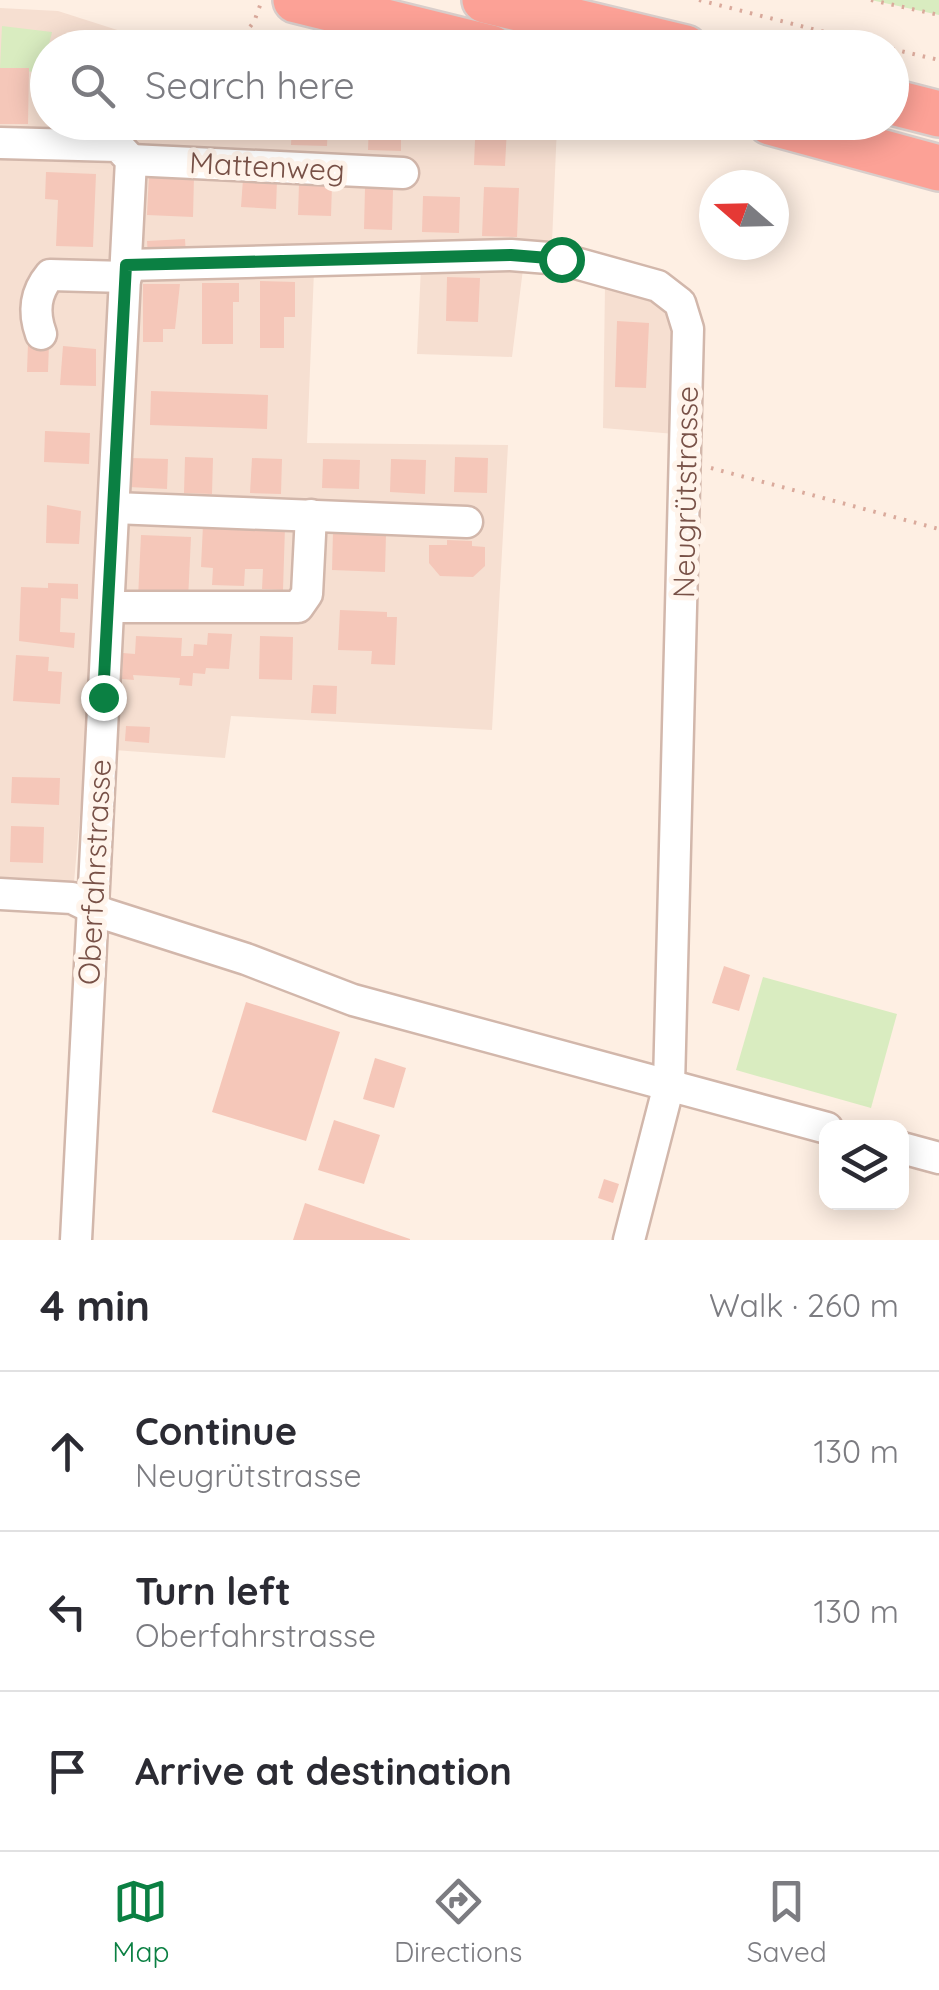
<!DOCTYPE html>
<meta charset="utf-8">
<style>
:root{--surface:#fff;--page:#f7f7f7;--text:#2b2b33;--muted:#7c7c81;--line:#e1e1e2;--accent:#0b8043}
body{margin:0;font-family:Quicksand,sans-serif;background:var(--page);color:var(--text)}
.controls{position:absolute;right:30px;bottom:30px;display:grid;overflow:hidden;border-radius:20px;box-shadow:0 5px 25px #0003}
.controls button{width:90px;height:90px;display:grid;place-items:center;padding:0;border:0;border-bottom:2px solid var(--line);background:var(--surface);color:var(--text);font:50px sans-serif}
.compass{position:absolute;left:699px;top:170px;width:90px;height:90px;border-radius:50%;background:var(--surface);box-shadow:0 5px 25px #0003;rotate:290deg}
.stop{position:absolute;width:30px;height:30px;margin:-22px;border:8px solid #0b8043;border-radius:50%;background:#fff}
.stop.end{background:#0b8043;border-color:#fff;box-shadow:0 2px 10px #0008}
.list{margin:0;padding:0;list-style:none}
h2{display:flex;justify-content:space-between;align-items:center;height:130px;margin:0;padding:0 40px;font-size:42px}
h2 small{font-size:32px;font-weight:400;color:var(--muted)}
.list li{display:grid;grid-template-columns:65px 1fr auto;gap:30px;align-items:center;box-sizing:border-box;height:160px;padding:0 40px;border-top:2px solid var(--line)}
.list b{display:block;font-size:38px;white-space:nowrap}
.list p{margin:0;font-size:32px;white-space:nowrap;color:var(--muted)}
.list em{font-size:32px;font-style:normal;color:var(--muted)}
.icon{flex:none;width:55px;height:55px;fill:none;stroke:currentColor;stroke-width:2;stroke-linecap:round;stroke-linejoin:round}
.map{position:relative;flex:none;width:939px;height:1240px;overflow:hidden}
.search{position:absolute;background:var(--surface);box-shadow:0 5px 25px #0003;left:30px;right:30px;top:30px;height:110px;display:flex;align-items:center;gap:25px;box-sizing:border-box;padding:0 35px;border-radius:55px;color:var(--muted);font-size:38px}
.sheet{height:610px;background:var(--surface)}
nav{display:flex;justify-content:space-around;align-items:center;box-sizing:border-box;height:140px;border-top:2px solid var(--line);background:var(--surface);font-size:28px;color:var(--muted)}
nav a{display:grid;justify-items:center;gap:5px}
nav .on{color:var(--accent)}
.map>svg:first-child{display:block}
.residential{fill:#f6dfd1}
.green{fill:#d9ecc0}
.building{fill:#f5c7b9}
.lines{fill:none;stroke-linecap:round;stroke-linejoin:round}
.minor-casing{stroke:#d2b7ab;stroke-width:35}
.highway-casing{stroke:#d9cecb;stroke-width:50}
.path{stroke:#daaa9c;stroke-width:4;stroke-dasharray:2.5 8;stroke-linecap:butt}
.minor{stroke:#fff;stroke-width:30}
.highway{stroke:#fca196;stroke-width:45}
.route{stroke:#0b8043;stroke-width:12}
.labels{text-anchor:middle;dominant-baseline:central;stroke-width:10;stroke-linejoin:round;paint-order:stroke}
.street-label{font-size:30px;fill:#785147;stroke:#fff4eb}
</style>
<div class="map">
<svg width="939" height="1240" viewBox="0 0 939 1240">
<rect width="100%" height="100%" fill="#feefe3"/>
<g class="residential">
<polygon points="0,8 58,11 133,35 129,47 48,48 48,122 557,126 552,242 526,245 512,357 417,354 421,267 314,271 307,443 508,445 492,730 231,716 225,758 86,748 74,882 0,879"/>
<polygon points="605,286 650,298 676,318 675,434 603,428"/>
</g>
<g class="green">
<polygon points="871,0 939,0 939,15"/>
<polygon points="2,26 52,32 42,73 0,68"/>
<polygon points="763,977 897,1014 871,1108 736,1070"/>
</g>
<g class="building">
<polygon points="0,68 29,68 28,124 0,124"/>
<polygon points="153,122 199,122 198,139 152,138"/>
<polygon points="292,122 328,122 327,146 291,145"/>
<polygon points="369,122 401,122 401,151 368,150"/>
<polygon points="456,122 507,128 505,166 474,165 475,140 456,139"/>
<polygon points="46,172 96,174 93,247 56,246 58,200 45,199"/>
<polygon points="149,174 194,176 193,217 147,215"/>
<polygon points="243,179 277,180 276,209 241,207"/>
<polygon points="299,184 332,185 331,216 298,215"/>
<polygon points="484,187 519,188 517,237 482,236"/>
<polygon points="365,188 393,189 392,230 364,229"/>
<polygon points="423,196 460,197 459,233 422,232"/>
<polygon points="185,239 186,256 148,257 147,241"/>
<polygon points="447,277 480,278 478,322 446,321"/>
<polygon points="260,281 295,282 295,317 284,317 284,348 260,348"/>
<polygon points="202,283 239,283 239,302 233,302 233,344 202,344"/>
<polygon points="143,284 180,284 175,329 163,329 163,342 143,342"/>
<polygon points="617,321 649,323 646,388 615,387"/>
<polygon points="28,343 49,344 48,372 27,372"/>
<polygon points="63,346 96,349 96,386 60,385"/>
<polygon points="151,391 268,395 267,429 150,425"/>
<polygon points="45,431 90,433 89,464 44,462"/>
<polygon points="185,457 213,458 212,494 184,493"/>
<polygon points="455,457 488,458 487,493 454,492"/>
<polygon points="131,458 168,459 167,489 129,487"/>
<polygon points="252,458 282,459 281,494 250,493"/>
<polygon points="323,459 360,460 359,489 322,488"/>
<polygon points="391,459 426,460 425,494 390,492"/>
<polygon points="47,505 81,511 79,544 46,543"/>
<polygon points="203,525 285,527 283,590 262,589 263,569 245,569 244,586 212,585 213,568 201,567"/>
<polygon points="333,532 386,534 385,572 332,570"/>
<polygon points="141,535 191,537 188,600 138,598"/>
<polygon points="447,540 472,541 472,546 485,547 485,566 473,577 440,576 429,563 429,545 447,545"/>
<polygon points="48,583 78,584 78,599 61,598 60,632 75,633 74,648 19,641 21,587 48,588"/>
<polygon points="340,610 387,612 387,617 397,617 395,665 371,664 372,651 338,650"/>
<polygon points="208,633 232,634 229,669 206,668 205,674 193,673 192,686 179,685 180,678 133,675 134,680 122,679 123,653 135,654 136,636 182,638 181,656 193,656 194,644 207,645"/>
<polygon points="260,636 293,637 292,680 259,679"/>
<polygon points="16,655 49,657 48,671 62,672 60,704 13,701"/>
<polygon points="313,685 337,686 336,714 311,713"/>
<polygon points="126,726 150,727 149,743 125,741"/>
<polygon points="12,777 60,778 59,805 11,803"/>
<polygon points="11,826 44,827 43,863 10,862"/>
<polygon points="724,966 750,975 739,1011 712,1003"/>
<polygon points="246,1002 340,1032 306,1141 212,1112"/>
<polygon points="375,1058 406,1068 394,1108 363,1099"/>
<polygon points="334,1120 380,1135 364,1184 318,1170"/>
<polygon points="604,1179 619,1184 613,1203 598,1198"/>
<polygon points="305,1203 410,1239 410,1240 293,1240"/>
</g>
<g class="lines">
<g class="minor-casing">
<g id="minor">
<polyline points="0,143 118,146 131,160 76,1240"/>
<polyline points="131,160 403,173"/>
<polyline points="127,265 511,255 561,259 658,286 680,303 688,329 669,1085 629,1240"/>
<path d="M 41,334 C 33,312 35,293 50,275 L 126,277"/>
<polyline points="114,508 467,522"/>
<polyline points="109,607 298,607 307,594 311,515"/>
<polyline points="0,894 72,898 105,914 246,959 353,1000 827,1128"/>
<polyline points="902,1148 939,1158"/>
</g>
</g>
<g class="highway-casing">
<g id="highway">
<polyline points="296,0 491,48"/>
<polyline points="485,0 685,48"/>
<polyline points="892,102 939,114"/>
<polyline points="770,122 939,168"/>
</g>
</g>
<g class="path">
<polyline points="699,0 887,48"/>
<polyline points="871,0 939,15"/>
<polyline points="152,48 238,41 254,22 262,0"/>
<polyline points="892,49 939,60"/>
<polyline points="711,468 939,529"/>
</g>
<use href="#minor" class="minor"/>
<use href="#highway" class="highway"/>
</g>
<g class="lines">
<polyline class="route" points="103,697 126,265 511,255 561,259"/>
</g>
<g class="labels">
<g class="street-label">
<text transform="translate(267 166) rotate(3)">Mattenweg</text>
<text transform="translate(685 492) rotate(-89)">Neugrütstrasse</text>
<text transform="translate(94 872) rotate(-87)">Oberfahrstrasse</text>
</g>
</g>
</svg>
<div class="controls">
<button><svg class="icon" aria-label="layers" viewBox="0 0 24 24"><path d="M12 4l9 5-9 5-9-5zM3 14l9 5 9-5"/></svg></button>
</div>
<svg class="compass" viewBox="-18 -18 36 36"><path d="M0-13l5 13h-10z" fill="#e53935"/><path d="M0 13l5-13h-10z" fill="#7c7c81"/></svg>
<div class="stop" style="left:561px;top:259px"></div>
<div class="stop end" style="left:103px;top:697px"></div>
<div class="search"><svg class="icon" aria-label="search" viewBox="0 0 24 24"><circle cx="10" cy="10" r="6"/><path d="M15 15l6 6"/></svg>Search here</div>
</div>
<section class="sheet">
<h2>4 min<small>Walk · 260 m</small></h2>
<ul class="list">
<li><svg class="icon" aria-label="ahead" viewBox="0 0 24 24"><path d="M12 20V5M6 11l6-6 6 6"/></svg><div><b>Continue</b><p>Neugrütstrasse</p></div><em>130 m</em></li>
<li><svg class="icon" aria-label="left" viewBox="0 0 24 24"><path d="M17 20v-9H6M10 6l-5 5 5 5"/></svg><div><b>Turn left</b><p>Oberfahrstrasse</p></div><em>130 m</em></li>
<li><svg class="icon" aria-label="arrive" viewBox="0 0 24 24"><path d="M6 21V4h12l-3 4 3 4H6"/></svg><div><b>Arrive at destination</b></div></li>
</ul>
</section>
<nav>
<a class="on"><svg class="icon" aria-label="map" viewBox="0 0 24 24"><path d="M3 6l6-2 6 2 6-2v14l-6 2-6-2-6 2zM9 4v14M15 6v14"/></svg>Map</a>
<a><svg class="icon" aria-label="directions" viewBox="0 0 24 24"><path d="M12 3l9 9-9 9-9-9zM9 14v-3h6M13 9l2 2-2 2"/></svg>Directions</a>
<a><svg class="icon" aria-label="saved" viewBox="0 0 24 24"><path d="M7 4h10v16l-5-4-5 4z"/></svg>Saved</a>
</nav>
